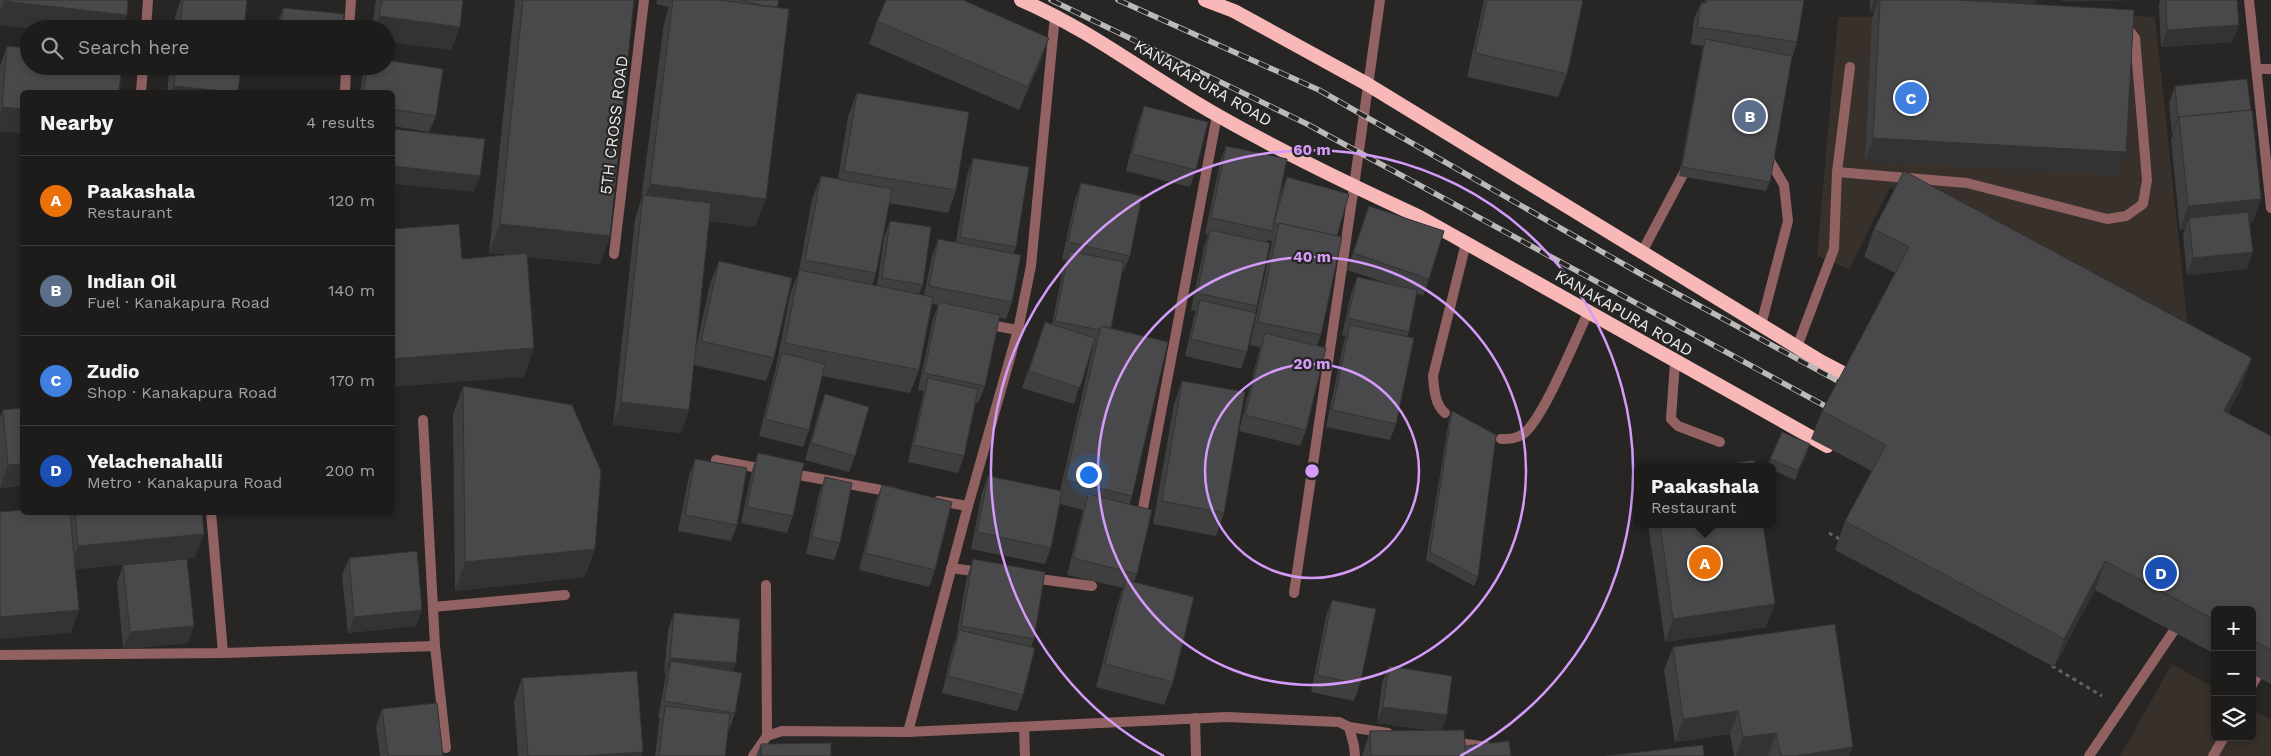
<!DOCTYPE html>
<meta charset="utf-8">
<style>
:root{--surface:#1d1c1b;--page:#252524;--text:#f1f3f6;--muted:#a0a1a3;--line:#3b3a3a;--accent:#2563eb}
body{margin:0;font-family:"Work Sans",sans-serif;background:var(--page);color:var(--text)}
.controls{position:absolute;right:15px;bottom:15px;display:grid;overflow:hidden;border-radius:8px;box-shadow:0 2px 8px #0003}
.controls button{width:45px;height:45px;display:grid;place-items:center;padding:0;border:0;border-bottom:1px solid var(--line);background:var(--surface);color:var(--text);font:25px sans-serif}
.you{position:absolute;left:1088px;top:474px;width:18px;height:18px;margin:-12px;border:4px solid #fff;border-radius:50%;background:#1a73e8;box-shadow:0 0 0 8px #1a73e833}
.badge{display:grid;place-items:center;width:32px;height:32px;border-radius:50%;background:var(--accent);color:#fff;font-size:16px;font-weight:700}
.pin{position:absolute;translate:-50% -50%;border:2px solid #fff;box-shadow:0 1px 5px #0006}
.popup{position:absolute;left:1634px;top:463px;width:142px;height:65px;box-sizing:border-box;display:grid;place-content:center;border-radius:8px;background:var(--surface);filter:drop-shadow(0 1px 4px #0005);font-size:16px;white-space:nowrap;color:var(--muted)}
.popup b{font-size:19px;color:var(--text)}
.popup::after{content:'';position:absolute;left:50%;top:100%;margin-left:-10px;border:10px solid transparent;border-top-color:var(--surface)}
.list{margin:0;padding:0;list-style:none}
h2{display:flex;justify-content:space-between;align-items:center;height:65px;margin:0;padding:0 20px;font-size:21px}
h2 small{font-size:16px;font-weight:400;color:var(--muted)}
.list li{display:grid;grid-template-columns:32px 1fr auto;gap:15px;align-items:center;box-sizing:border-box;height:90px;padding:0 20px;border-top:1px solid var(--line)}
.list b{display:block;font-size:19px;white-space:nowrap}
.list p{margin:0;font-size:16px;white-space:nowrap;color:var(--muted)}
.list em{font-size:16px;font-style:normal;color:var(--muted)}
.icon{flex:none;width:28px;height:28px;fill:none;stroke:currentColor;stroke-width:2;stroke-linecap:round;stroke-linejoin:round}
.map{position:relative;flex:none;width:2271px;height:756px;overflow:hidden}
.search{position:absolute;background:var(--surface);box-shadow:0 2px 8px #0003;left:20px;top:20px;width:375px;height:55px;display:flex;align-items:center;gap:12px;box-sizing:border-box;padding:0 18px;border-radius:28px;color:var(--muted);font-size:19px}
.panel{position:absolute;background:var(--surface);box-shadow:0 2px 8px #0003;left:20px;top:90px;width:375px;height:425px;border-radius:8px}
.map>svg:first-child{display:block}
.built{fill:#37302b}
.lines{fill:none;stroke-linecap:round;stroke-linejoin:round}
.path{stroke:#646361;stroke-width:3;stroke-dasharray:4 4;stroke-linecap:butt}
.service{stroke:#926262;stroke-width:10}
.minor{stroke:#926262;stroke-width:10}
.tertiary{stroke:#926262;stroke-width:10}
.trunk{stroke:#f8b8b8;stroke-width:14}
.rail-casing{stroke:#bbbab9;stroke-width:5.5}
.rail{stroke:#272624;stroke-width:4;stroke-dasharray:11;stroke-linecap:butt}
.wall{fill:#3f3f40}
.shaded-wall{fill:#333334}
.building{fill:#49494b;stroke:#333334}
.ring{fill:none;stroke:#d59bfb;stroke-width:2.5}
.labels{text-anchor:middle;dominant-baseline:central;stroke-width:4.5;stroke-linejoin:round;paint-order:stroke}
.street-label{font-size:16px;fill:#ecebea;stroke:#272624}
.centre{fill:#d59bfb;stroke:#272624;stroke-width:2.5}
.ring-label{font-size:15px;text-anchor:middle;font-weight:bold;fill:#d59bfb;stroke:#272624;stroke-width:4.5;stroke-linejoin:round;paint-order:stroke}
</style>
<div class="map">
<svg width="2271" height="756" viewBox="0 0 2271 756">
<rect width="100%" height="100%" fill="#272624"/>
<g class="built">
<polygon points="2075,13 2155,17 2190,346 1890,187 1849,269 1817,256 1838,17"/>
<polygon points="2172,664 2215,688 2215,737 2252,737 2252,710 2271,720 2271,756 2120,756"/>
</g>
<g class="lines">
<g class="path">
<polyline points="1829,533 1843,541"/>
<polyline points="2052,666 2102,696"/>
</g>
<g class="service">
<polyline points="1837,172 1967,183 2107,219 2126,216 2143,204 2147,180 2135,38 2125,25"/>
<polyline points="1642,252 1686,169 1690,166"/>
<polyline points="1761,325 1788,221 1784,185 1766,154"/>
<polyline points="1797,347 1834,249 1837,172 1850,67"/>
<polyline points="1675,362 1671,419 1678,426 1720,442"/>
<path d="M 1445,413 C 1435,405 1434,389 1433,376 L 1466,243"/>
<path d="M 1501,439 C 1509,439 1516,439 1523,434 C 1543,420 1575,339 1588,313"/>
<polyline points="433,607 565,595"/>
<polyline points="2252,685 2259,673"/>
<polyline points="2089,756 2175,629"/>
<polyline points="2213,756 2224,737"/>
</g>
<g class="minor">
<polyline points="2249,0 2271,208"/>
<polyline points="146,29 148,0"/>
<polyline points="349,29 351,0"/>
<polyline points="2257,69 2271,69"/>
<polyline points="141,92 143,66"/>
<polyline points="345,92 346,66"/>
<polyline points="614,254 644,0"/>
<polyline points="985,324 1018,330"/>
<polyline points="423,420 435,646 446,748"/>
<polyline points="716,460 764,469"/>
<polyline points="788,473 892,492"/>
<polyline points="938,501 968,506"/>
<polyline points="211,512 223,653"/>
<polyline points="1141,519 1217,115"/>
<polyline points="951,568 980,572"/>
<polyline points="1032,578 1092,586"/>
<polyline points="766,585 767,736"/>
<polyline points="1294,593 1354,186"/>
<polyline points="0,655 223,653 435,646"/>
<polyline points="1195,718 1196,756"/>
<polyline points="1024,727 1025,756"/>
<polyline points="1349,727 1388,733"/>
<polyline points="908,732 1227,717 1339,722 1349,727 1354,746 1355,756"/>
<polyline points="1452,742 1487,747"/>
<polyline points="753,756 767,736 782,731 908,732 968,506 1018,330 1031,266 1055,15"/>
</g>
<polyline class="tertiary" points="1354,186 1380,0"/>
<g class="trunk">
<path d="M 1021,0 C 1091,30 1151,78 1217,115 C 1282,152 1350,185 1418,216 L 1827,446"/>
<polyline points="1205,0 1234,11 1367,84 1820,361 1858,381"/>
</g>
<g class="rail-casing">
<g id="rail">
<polyline points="1051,0 1307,124 1838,413"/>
<polyline points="1118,0 1319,90 1639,273 1849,387"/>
</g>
</g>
<use href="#rail" class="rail"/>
</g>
<g class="wall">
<polygon points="0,0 128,0 127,15 121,29 35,29 0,25"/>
<polygon points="181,0 244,0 244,29 174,29 175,17"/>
<polygon points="376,0 463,0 451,50 386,29 372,29"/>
<polygon points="515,0 634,0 610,236 600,264 527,257 524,377 462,259 509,255 489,253"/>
<polygon points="657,0 779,0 777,7 755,227 709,221 696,348 710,284 719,261 774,358 766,381 694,365 681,433 613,425 635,219 641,200 664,23 669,7 656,4"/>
<polygon points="1484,0 1583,0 1567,74 1558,97 1467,77"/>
<polygon points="1705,0 1804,0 1797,42 1792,58 1770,182 1766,191 1679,176 1703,46 1691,44 1694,19 1701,3 1704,3"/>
<polygon points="1870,0 2037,0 2035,4 2118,175 1865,161 1872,19 1874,12 1870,12"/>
<polygon points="2160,0 2237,0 2239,25 2232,42 2161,47 2159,5"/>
<polygon points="283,8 342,29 277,29 277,24"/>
<polygon points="877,21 1041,61 1019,110 869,44"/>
<polygon points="7,46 22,133 0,131 0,66"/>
<polygon points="170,66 241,66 238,92 167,92"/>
<polygon points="366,66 386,66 436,116 429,132 392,126 392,92 360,92 363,74"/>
<polygon points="2175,86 2253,222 2249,223 2247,269 2187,275 2183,235 2185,229 2180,230 2171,140 2173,134 2172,134 2169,103"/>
<polygon points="857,93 956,190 948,213 889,203 876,273 872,285 877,286 884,237 890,221 923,285 919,294 924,295 932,256 938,239 956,242 967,175 973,158 1016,247 1013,254 1012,302 1006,319 999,317 985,386 978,403 976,402 964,456 958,473 908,462 924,391 918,390 933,319 938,305 932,304 919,370 910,393 822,376 809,430 803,447 759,436 776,367 790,294 799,271 812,199 821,176 838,179 848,116"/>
<polygon points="1144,106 1196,170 1190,187 1126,171 1138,123"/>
<polygon points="1226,146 1275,214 1280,194 1287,177 1337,236 1321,335 1317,346 1306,430 1300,446 1239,431 1260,347 1250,345 1271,246 1272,241 1268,240 1267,242 1257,306 1255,313 1247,352 1241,369 1185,356 1194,316 1196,311 1191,310 1204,247 1208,235 1205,234 1220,162"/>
<polygon points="1081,183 1130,256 1123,272 1122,272 1111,328 1132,496 1130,504 1137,574 1134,582 1173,682 1164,705 1096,687 1118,603 1123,588 1067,575 1083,510 1060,504 1051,548 1045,564 971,549 982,493 988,476 1060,491 1093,347 1092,346 1074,404 1022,388 1045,322 1052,325 1063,268 1066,260 1062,259 1075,199"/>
<polygon points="1369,206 1429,279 1423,296 1417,293 1409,332 1407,337 1396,424 1390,440 1326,427 1344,341 1346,336 1342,335 1351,294 1357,277 1387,283 1347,270"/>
<polygon points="1874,229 2242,386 2228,413 2271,436 2271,684 2252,674 2252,610 2215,610 2215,654 2095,590 2054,667 1835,550 1845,521 1872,471 1811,439 1822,411 1895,273 1864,257"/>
<polygon points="1182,381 1224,513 1216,536 1153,524 1174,404"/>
<polygon points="463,386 585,577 455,591 453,415"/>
<polygon points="825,394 855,456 849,472 805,460 819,411"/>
<polygon points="22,408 22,486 0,488 0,417 3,410"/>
<polygon points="1452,411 1478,577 1474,586 1426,560 1449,420"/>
<polygon points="758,453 793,516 787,533 741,523 752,470"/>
<polygon points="1807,453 1795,480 1772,470 1772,467 1767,467 1770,459"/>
<polygon points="695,459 737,525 731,541 678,531 689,476"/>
<polygon points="825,477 840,543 834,560 806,554 819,494"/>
<polygon points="882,485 935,570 929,587 859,570 876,501"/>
<polygon points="22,512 202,512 195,558 75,569 71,633"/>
<polygon points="1648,524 1763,524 1766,627 1665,642"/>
<polygon points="349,558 422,610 416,626 348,633 342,575"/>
<polygon points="973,559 1034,639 1031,647 1023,695 1017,711 942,693 953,646 956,639 967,576"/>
<polygon points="123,565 188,643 123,649 117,582"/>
<polygon points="1332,600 1360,684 1354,701 1311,692 1326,616"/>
<polygon points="674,613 733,671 735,713 729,730 728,730 725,756 655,756 659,723 660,718 658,718 666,674 664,674 668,630"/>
<polygon points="1673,647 1849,756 1734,756 1730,734 1675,742 1664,670"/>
<polygon points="1389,666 1441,730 1465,746 1511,756 1362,756 1370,731 1427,730 1377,723 1382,683"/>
<polygon points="522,678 643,752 641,756 518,756 514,701"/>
<polygon points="382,709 443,756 380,756 376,726"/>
<polygon points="761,744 831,756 756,756"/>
</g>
<g class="shaded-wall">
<polygon points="1874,0 1879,0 1874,12 1870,12"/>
<polygon points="1961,0 2037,0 2035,6"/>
<polygon points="2062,0 2146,0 2061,2"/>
<polygon points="4,1 127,15 121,29 35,29 0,25 0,11"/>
<polygon points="379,16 460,27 451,50 386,42 386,29 375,29"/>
<polygon points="2239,25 2232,42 2161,47 2167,30"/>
<polygon points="1049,38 1041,61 1019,110 1028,87"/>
<polygon points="273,66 336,66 333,75 272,69"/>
<polygon points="174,86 231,92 172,92"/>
<polygon points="2,107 22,109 22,133 0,131 0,113"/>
<polygon points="2178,117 2179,117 2173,134 2172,134"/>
<polygon points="1873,138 2126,152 2118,175 1865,161"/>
<polygon points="392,166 480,176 474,192 392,184"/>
<polygon points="650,184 766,199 755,227 641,212 642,206"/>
<polygon points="2261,199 2253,222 2190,228 2189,218 2185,229 2180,230 2188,206"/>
<polygon points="500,224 610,236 600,264 489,253"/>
<polygon points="2253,252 2247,269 2187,275 2193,258"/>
<polygon points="534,348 524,377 392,387 392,359"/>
<polygon points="2252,358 2242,386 2214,439 2224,411"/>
<polygon points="621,402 689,410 681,433 613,425"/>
<polygon points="1810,444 1807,453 1795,480 1798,471"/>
<polygon points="22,464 22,486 0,488 8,465"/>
<polygon points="204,534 195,558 70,570 78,546"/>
<polygon points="595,549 585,577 455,591 465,562"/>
<polygon points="2105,561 2095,590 2054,667 2064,639"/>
<polygon points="1775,604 1766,627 1665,642 1673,619"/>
<polygon points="79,610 71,633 0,639 0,617"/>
<polygon points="422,610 416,626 348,633 354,617"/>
<polygon points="194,626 188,643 123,649 130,632"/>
<polygon points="670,658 736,663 730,680 671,661 666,674 664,674"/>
<polygon points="1383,707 1447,715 1441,732 1377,723"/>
<polygon points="1738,711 1730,734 1675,742 1683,719"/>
<polygon points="1776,733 1768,756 1736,756 1743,737"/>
<polygon points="1853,747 1849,756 1796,756"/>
<polygon points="643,752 641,756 582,756"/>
</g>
<g class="building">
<polygon points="4,0 128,0 127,15 4,1"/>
<polygon points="183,0 247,0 244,29 180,29"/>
<polygon points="382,0 463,0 460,27 379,16"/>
<polygon points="523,0 634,0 610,236 500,224"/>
<polygon points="673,0 718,0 789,9 766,199 650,184"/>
<polygon points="741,0 779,0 777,7 765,6"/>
<polygon points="886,0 963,0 1049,38 1028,87 877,21"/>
<polygon points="1487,0 1583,0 1567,74 1475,53"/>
<polygon points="1706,0 1804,0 1797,42 1697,27 1701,3 1706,3"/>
<polygon points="1880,0 1958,0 2134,10 2126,152 1873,138"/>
<polygon points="2166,0 2237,0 2239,25 2167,30"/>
<polygon points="283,8 344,14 342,29 281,29"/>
<polygon points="1705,39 1792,56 1770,182 1682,167"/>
<polygon points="7,46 29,48 29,66 122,66 119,92 22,92 22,109 2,107"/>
<polygon points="386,60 443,69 436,116 392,109 392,92 363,92 368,66 386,66"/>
<polygon points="176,66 241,66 238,92 231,92 174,86"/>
<polygon points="2247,79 2251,110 2178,117 2175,86"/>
<polygon points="857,93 969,112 956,190 844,171"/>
<polygon points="1144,106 1208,122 1196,170 1132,154"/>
<polygon points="2252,110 2261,199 2188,206 2179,117"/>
<polygon points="392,129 485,139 480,176 392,166"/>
<polygon points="1226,146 1287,159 1272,231 1211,218"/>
<polygon points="973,158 1029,167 1016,247 960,237"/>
<polygon points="1904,171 2252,358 2224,411 2271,436 2271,650 2252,640 2252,610 2215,610 2215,620 2105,561 2064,639 1845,521 1886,445 1822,411 1909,247 1874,229"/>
<polygon points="821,176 892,189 876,273 805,260"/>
<polygon points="1287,177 1349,194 1337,236 1279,223 1279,225 1274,223"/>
<polygon points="1081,183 1142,196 1130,256 1068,242"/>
<polygon points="643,195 711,203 689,410 621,402"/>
<polygon points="1369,206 1444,231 1429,279 1353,253"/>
<polygon points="2248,212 2253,252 2193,258 2189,218"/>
<polygon points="890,221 931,227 923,285 882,278"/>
<polygon points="1279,223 1342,237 1321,335 1258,322"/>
<polygon points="459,224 462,259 527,253 534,348 392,359 392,229"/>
<polygon points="1210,230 1270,243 1257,306 1197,293"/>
<polygon points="938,239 1021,255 1012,302 929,286"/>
<polygon points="1069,251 1124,262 1111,328 1101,326 1100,330 1055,321"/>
<polygon points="719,261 792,278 774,358 701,341"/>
<polygon points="799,270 933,297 919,370 785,343"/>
<polygon points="1357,277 1417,290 1409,332 1348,318"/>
<polygon points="1200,300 1256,313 1247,352 1191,339"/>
<polygon points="939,302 1000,315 985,386 924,373"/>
<polygon points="1045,322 1095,338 1080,388 1029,371"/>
<polygon points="1350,325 1414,338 1396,424 1332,410"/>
<polygon points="1101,326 1168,342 1132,496 1065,480"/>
<polygon points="1265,333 1326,348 1306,430 1245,415"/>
<polygon points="782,353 825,364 809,430 765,419"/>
<polygon points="928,378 978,389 964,456 914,445"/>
<polygon points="1182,381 1245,392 1224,513 1162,501"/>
<polygon points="463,386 572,405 601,471 595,549 465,562"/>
<polygon points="825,394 869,407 855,456 811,443"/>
<polygon points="22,408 22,464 8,465 3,410"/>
<polygon points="1452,411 1496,435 1478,577 1430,552"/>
<polygon points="1782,432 1810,444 1798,471 1770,459"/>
<polygon points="758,453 804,463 793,516 747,507"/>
<polygon points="695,459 747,468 737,525 685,515"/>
<polygon points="1754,460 1755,467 1709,467"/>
<polygon points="988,476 1062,491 1051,548 977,532"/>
<polygon points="825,477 852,483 840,543 812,537"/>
<polygon points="882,485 952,502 935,570 865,553"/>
<polygon points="1088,494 1152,510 1137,574 1073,558"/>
<polygon points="22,510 22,512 70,512 79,610 0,617 0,512"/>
<polygon points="75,512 202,512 204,534 78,546"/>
<polygon points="1660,524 1763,524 1775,604 1673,619"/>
<polygon points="417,551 422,610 354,617 349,558"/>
<polygon points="187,559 194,626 130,632 123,565"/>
<polygon points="973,559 1045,572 1034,639 961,626"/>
<polygon points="1126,580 1194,597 1173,682 1105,664"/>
<polygon points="1332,600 1376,609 1360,684 1317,675"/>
<polygon points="674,613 740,619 736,663 670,658"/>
<polygon points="1835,624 1853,747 1796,756 1781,756 1776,733 1743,737 1738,711 1683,719 1673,647"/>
<polygon points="959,630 1035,648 1023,695 948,676"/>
<polygon points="671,661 742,673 735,713 664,701"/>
<polygon points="1389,666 1452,676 1447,715 1383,707"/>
<polygon points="637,671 643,752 582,756 528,756 522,678"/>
<polygon points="437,703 443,756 388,756 382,709"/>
<polygon points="665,706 730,714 725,756 659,756"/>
<polygon points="1464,730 1466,756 1371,756 1370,731"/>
<polygon points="1509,741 1511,756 1466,756 1465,746"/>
<polygon points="831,743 831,756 761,756 761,744"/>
<polygon points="1703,745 1704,756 1605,756"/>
</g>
<g class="ring">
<circle cx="1312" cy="471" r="107"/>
<circle cx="1312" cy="471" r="214"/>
<path d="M1164 756A321 321 0 1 1 1460 756"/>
</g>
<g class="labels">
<g class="street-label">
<text transform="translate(1203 83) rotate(30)">KANAKAPURA ROAD</text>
<text transform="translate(614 125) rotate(-83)">5TH CROSS ROAD</text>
<text transform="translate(1624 313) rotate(30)">KANAKAPURA ROAD</text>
</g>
</g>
<circle cx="1312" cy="471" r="8" class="centre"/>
<g class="ring-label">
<text x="1312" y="155">60 m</text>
<text x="1312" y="262">40 m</text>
<text x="1312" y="369">20 m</text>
</g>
</svg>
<div class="controls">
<button>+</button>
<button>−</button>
<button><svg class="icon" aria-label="layers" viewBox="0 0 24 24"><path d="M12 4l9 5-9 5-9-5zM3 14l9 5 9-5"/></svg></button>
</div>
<div class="you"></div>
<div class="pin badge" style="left:1705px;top:563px;background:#e8710a">A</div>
<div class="popup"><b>Paakashala</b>Restaurant</div>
<div class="pin badge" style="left:1750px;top:116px;background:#5c6f8a">B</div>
<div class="pin badge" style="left:1911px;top:98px;background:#3f7fe0">C</div>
<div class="pin badge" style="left:2161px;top:573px;background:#1a4fb4">D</div>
<div class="search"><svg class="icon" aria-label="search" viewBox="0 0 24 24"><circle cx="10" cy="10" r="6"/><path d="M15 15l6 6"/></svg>Search here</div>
<section class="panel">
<h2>Nearby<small>4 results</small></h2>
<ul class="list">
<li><span class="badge" style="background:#e8710a">A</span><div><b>Paakashala</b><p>Restaurant</p></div><em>120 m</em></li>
<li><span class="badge" style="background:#5c6f8a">B</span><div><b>Indian Oil</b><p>Fuel · Kanakapura Road</p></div><em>140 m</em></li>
<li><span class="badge" style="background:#3f7fe0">C</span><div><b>Zudio</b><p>Shop · Kanakapura Road</p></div><em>170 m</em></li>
<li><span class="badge" style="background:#1a4fb4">D</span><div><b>Yelachenahalli</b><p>Metro · Kanakapura Road</p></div><em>200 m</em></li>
</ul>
</section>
</div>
